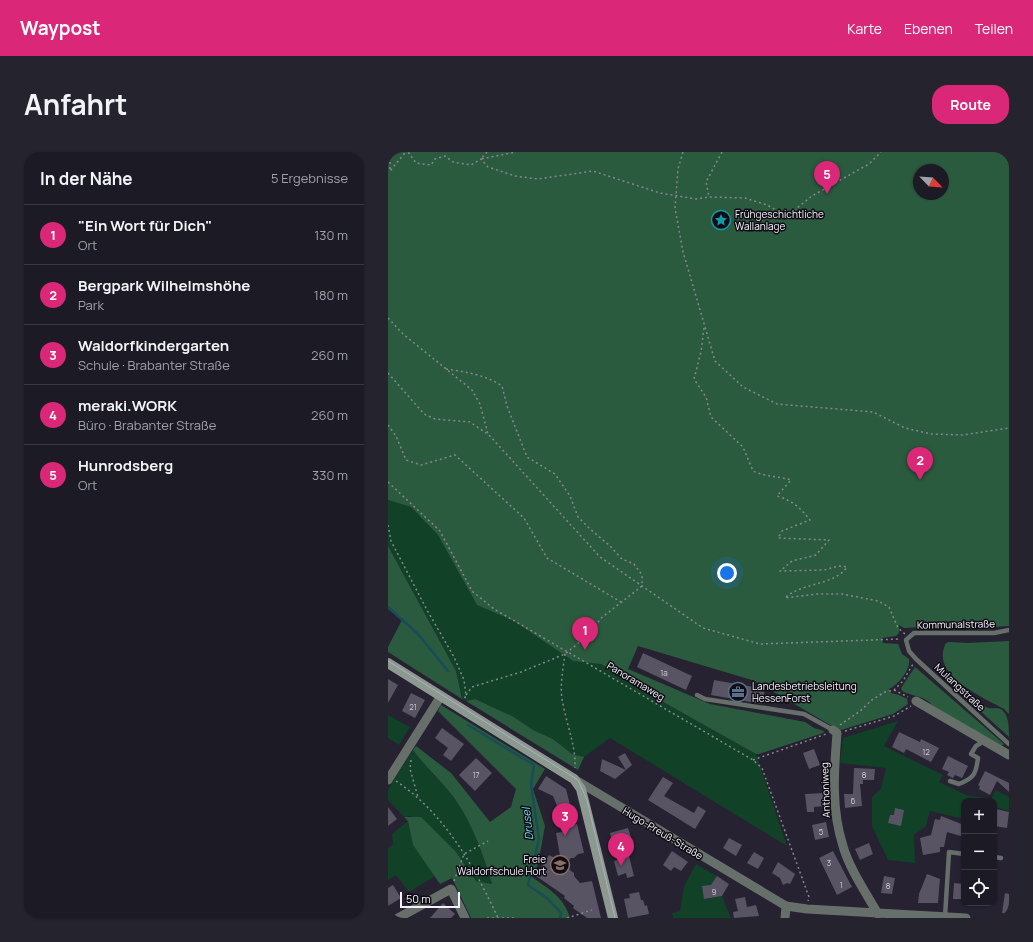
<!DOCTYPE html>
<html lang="de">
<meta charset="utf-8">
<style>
:root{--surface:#1c1a25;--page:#25232d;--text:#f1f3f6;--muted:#a0a1a7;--line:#3a3842;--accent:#db2777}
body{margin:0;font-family:Manrope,sans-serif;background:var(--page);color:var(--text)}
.controls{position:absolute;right:12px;bottom:12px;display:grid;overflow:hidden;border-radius:8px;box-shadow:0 1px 3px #0004}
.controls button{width:36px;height:36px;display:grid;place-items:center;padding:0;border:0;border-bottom:1px solid var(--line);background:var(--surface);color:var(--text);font:20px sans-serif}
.compass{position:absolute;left:525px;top:12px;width:36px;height:36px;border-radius:50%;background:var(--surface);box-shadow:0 1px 3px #0004;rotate:115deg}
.scale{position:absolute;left:12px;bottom:10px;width:60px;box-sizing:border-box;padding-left:4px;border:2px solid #f5f2fd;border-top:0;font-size:11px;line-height:14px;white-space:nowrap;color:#f5f2fd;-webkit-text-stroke:3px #0f0d13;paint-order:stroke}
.you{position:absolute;left:339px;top:421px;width:14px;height:14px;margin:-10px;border:3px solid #fff;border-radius:50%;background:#1a73e8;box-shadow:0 0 0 6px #1a73e833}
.badge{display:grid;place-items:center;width:26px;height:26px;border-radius:50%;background:var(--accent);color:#fff;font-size:13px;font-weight:700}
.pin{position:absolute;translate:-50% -33px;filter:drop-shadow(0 1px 2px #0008)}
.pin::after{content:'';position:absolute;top:21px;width:14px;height:12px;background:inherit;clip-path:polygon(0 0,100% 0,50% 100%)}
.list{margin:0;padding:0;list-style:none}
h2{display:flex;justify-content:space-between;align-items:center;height:52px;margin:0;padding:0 16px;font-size:17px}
h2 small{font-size:13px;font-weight:400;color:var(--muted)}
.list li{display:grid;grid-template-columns:26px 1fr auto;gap:12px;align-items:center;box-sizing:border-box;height:60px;padding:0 16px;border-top:1px solid var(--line)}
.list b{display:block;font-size:15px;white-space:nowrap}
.list p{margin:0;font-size:13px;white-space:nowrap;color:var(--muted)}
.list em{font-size:13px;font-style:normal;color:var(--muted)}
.icon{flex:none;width:22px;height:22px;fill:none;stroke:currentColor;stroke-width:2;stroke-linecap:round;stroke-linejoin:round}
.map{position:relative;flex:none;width:621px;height:766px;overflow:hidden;border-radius:16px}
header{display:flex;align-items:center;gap:24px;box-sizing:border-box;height:56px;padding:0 20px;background:var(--accent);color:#fff}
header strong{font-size:19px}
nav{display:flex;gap:22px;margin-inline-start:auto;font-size:14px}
.intro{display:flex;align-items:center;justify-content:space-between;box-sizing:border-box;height:96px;padding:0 24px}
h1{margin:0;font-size:28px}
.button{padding:10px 18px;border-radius:16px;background:var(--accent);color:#fff;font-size:14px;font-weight:700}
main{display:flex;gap:24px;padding:0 24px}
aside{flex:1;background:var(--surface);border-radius:16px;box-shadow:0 1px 3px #0004}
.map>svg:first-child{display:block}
.green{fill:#114127}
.forest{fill:#2b5b3f;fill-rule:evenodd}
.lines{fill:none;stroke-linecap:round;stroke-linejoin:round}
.stream{stroke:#184d58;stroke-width:2.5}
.building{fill:#585464}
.path{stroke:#888592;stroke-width:1.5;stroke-dasharray:2 3;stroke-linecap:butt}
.lane{stroke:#676f6a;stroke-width:4.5}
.street{stroke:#676f6a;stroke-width:9}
.secondary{stroke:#8c9991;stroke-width:10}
.tram{stroke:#b3afbc;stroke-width:1}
.labels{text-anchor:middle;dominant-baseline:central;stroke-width:3;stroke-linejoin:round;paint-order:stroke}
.number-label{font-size:8px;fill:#cecad7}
.poi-label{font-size:10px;fill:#f5f2fd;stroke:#0f0d13;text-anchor:start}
.street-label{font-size:10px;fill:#f5f2fd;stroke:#0f0d13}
.water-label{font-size:11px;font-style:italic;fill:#70d8f0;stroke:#0f0d13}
</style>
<header>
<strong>Waypost</strong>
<nav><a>Karte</a><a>Ebenen</a><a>Teilen</a></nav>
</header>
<div class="intro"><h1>Anfahrt</h1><a class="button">Route</a></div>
<main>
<aside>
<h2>In der Nähe<small>5 Ergebnisse</small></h2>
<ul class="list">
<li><span class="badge">1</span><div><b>&quot;Ein Wort für Dich&quot;</b><p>Ort</p></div><em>130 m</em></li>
<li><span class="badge">2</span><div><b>Bergpark Wilhelmshöhe</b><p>Park</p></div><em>180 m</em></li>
<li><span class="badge">3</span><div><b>Waldorfkindergarten</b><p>Schule · Brabanter Straße</p></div><em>260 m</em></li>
<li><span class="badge">4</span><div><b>meraki.WORK</b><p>Büro · Brabanter Straße</p></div><em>260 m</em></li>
<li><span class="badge">5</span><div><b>Hunrodsberg</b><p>Ort</p></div><em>330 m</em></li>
</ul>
</aside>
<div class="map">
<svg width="621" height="766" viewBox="0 0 621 766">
<rect width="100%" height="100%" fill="#262231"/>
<g class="green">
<polygon points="0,348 23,355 50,383 89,453 126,469 185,509 213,512 277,551 368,602 399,694 222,586 196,605 184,602 165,587 145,578 126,565 87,547 78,549 74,547 68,519 0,394"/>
<polygon points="0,563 22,575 11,593 0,586"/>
<polygon points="510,569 496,594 555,623 551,630 578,643 603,647 608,638 621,645 621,659 606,655 606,649 576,649 576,667 542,659 538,674 526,683 527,711 500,708 484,674 484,645 493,637 498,616 452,611 455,586"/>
<path d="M 25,598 C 38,616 55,630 67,647 C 86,672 94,703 104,732 L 88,729 L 68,700 L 23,664 L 16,665 L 0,648 L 0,637 Z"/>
<polygon points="20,669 25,693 47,724 21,740 8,723 0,728 0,696 5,692 4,682"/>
<polygon points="308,712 329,724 316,747 334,744 343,766 285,766 284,761 292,759 296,734"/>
</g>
<g class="forest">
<path d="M 0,0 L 621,0 L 621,474 L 574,477 L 554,474 L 516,476 L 511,473 L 511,481 L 508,484 L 494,486 L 495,491 L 510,492 L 514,502 L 521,507 C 523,517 510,533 501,537 L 503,541 L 511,543 L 519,547 L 520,552 L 505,562 L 453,578 L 449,577 L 367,529 L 250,494 L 240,517 L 322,552 L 417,570 L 426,576 L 436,579 L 435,581 L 371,602 L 368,602 L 277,551 L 213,512 L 185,509 L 126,469 L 89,453 L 50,383 L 23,355 L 0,348 ZM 531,18 L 555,18 L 555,42 L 531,42 Z"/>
<polygon points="0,394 68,519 74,547 0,500 0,495 14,468 0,457"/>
<path d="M 621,489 L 621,562 L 616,557 C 595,545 541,523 558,491 L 561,490 L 580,491 Z"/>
<path d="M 527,515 L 616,592 L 611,596 L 544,553 C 536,543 525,545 514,539 L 513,536 Z"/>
<path d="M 577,542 C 584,543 593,551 598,555 C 601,557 605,556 608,556 C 621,557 621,574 621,585 L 579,547 Z"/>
<polygon points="87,547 126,565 145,578 165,587 184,602 196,605 190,618 78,549"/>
<path d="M 53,553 L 157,617 L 145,637 L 157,674 L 150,712 L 144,725 C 161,737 176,745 182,766 L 83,766 L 64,726 L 52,732 L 25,693 L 20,669 L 16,665 L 33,665 L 68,700 L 88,729 L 104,732 C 95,703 85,672 67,647 C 55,630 38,616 25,598 L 28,594 L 63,621 L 102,670 L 123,655 L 128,637 L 50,559 Z"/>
</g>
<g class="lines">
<g class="stream">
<polyline points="0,455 30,482 60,519"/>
<polyline points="80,573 146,613 143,633 151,687 140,733 159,746 173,761 172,766"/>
</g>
</g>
<g class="building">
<polygon points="255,501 304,524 298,538 249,515"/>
<polygon points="0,527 10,533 0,551"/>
<polygon points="326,528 377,537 374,552 323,543"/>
<polygon points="23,541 37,548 27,566 14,559"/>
<polygon points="54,576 76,592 63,609 55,603 60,596 47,586"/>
<polygon points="511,580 532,590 533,587 551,596 543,610 518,597 516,601 504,595"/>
<polygon points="426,597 432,613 421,617 415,601"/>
<polygon points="237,601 244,613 238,618 230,605"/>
<polygon points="560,604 580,614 574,626 567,623 565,626 559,623 561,620 554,617"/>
<polygon points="88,606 104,621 87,639 71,623"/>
<polygon points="214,607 238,618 227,627 212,619"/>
<polygon points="466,616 487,617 486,628 475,628 475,632 472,632 474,654 457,656 456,642 465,642"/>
<polygon points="597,619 621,631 621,640 609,629 602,643 591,637 592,634 590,633"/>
<polygon points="158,624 178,637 182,653 170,656 165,644 150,637"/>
<polygon points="275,625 285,631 276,644 306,661 310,654 318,659 307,677 260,648"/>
<polygon points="436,641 437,654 426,655 426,660 419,660 417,642"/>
<polygon points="0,655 9,667 0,674"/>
<polygon points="507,656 516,658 513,674 500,671 502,663 506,663"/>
<polygon points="608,657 621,660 619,676 606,674"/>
<polygon points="553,664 576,673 576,685 559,680 556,695 552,695 552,700 535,703 532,686 543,683 547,667 552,668"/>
<polygon points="176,668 181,674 189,672 196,701 190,702 186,706 183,706 176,714 186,721 186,724 192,731 204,729 213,766 199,766 185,756 186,754 176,746 177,744 148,724 161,703 173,709 168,681 174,680 173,675"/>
<polygon points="438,670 441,685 427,688 424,673"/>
<polygon points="240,676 244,689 225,693 222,681"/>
<polygon points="341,686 354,693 348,704 335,696"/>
<polygon points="481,691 485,702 472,708 467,697"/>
<polygon points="284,699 300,710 293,719 286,715 283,719 275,713"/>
<polygon points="445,699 464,735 449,743 431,706"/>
<polygon points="366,700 376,706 370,717 359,711"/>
<polygon points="241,704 246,724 239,726 238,721 230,724 226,709"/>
<polygon points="390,710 407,722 402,732 399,731 395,733 392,726 384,721"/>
<polygon points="539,722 552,727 550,751 530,751 531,742"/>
<polygon points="329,724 341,732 334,744 316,747 314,734 323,733"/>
<polygon points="496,724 507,726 504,742 493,741"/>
<polygon points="566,731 576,732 576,747 565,747"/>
<polygon points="5,733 13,746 0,754 0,736"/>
<polygon points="251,740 253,748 255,748 257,754 259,753 261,762 240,766 236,747 242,746 241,742"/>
<polygon points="617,741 621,742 621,762 614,761"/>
<polygon points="357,745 359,755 368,753 371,764 346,766 345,760 350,759 347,747"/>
<polygon points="55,751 67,762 63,766 42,766"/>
</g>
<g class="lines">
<g class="path">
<polyline points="2,0 2,19 16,2 21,1 28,11 43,13 47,7 57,4 65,10 83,13 93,7 100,15 127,24 150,27 205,19 272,41 308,47 321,45"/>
<polyline points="99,0 93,7 128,0"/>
<polyline points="295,0 290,17 287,56 295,100 327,209 355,235 389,252 485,260 517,276 543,282 575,283 621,276"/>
<polyline points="334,0 318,30 321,45 357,46 379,53 399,64 424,44 481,12 493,0"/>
<polyline points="0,166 15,182 84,238 92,252 100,282"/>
<path d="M 316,176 L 313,200 L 306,227 L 318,245 L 323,265 L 355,295 L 365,319 C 378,325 390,324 403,328 L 389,344 C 403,348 413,356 422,368 L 394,379 L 390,386 L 441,388 L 428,403 L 404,409 L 392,419 L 436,418 L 451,414 L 459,415 C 446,434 414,430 397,446 L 429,442 L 454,442 L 490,449 L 501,455 L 510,476 L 517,482"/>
<path d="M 58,217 C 78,220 98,223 114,234 L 119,254 L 139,305 L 167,322 L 182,344 L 190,365 L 201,376 L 222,394 L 234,407 L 246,412 L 254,423 L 254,434 L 212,467 L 204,480 L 177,502 L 133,520 L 84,535 L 78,543"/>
<polyline points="0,221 36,262 47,267 82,270 101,283 212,405 315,476 372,492 512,487"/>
<polyline points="0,273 8,284 18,308 33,313 67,303 136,366 159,406 233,450"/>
<polyline points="0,330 52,379 84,439 106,457 365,608 374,616 421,745 420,749"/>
<polyline points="0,373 3,389 39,458 66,505 76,528 78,543 76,548"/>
<path d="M 177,502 C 175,518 171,536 175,552 C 179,574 188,594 187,616"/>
<polyline points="506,538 520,545"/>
<polyline points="452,573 472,559 485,547 497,540 506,538 515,529 525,512"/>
<polyline points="457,579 506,564 523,554"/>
<polyline points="23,608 22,617 30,645"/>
<polyline points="365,608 438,582"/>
<path d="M 8,629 C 57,662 86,714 110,766"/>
<polyline points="66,729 76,702 100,689"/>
<polyline points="99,766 129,766"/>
<polyline points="179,766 204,758"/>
</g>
<g class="lane">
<polyline points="621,478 606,481 526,481 518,488 521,499 528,507 621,592"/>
<polyline points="309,543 317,547 416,562 445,578"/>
<path d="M 562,629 L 571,632 C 586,626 588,622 590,606 L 583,602 L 588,594 L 596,589"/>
<polyline points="606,705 613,706"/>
<polyline points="557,765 561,700 576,702"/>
</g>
<g class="street">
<polyline points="528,549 621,603"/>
<path d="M 445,578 L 449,581 C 446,619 443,657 455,694 C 461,716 478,741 490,762"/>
<polyline points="186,627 398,754 419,757 578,766"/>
<polyline points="0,628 53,544"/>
<polyline points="10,766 63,737 77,766"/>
<polyline points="397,766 398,754"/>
</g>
<polyline class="secondary" points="0,511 186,627 193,637 225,766"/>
<polyline class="tram" points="0,509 190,628 199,648 227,766"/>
</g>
<defs>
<g id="sight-ring" transform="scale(1)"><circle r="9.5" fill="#0f0d13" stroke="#0f9aa8" stroke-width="1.5"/><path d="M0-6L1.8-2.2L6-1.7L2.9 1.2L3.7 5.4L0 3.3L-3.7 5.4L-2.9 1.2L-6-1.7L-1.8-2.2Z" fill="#0f9aa8"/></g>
<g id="office-ring" transform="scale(1)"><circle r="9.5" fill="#0f0d13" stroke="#5c6f8a" stroke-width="1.5"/><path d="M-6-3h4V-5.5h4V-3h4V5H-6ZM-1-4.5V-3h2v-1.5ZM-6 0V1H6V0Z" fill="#5c6f8a"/></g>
<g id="school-ring" transform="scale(1)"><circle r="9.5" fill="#0f0d13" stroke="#8d6e63" stroke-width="1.5"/><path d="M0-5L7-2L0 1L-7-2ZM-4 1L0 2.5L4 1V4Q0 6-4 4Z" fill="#8d6e63"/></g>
</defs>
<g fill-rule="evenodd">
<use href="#sight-ring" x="333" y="68"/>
<use href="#office-ring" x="350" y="540"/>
<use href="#school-ring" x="172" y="713"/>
</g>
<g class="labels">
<g class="number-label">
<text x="276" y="520">1a</text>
<text x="25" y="554">21</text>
<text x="538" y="599">12</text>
<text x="88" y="622">17</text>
<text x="476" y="622">8</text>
<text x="465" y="648">6</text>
<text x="433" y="679">5</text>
<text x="441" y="710">3</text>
<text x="453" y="732">1</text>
<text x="500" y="733">8</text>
<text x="326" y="739">9</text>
</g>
<g class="poi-label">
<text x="347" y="62">Frühgeschichtliche<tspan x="347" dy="12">Wallanlage</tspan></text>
<text x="364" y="534">Landesbetriebsleitung<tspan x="364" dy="12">HessenForst</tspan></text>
<text x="158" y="707" text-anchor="end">Freie<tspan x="158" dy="12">Waldorfschule Hort</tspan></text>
</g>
<g class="street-label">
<text transform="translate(568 472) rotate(-1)">Kommunalstraße</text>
<text transform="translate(248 529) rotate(31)">Panoramaweg</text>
<text transform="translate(572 535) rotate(43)">Mulangstraße</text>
<text transform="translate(437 638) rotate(-92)">Anthoniweg</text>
<text transform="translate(275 681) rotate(31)">Hugo-Preuß-Straße</text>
</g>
<g class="water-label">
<text transform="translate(139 672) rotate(-96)">Drusel</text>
</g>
</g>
</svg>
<div class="controls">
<button>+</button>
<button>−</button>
<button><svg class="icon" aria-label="locate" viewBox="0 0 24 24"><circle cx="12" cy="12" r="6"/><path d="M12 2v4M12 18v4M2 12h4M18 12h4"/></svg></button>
</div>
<svg class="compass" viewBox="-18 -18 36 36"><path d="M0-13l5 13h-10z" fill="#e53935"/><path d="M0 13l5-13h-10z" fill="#a0a1a7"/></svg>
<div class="scale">50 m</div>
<div class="you"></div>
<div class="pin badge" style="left:197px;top:498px">1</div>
<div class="pin badge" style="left:532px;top:328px">2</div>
<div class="pin badge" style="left:177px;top:684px">3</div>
<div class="pin badge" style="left:233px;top:714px">4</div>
<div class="pin badge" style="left:439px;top:42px">5</div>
</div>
</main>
